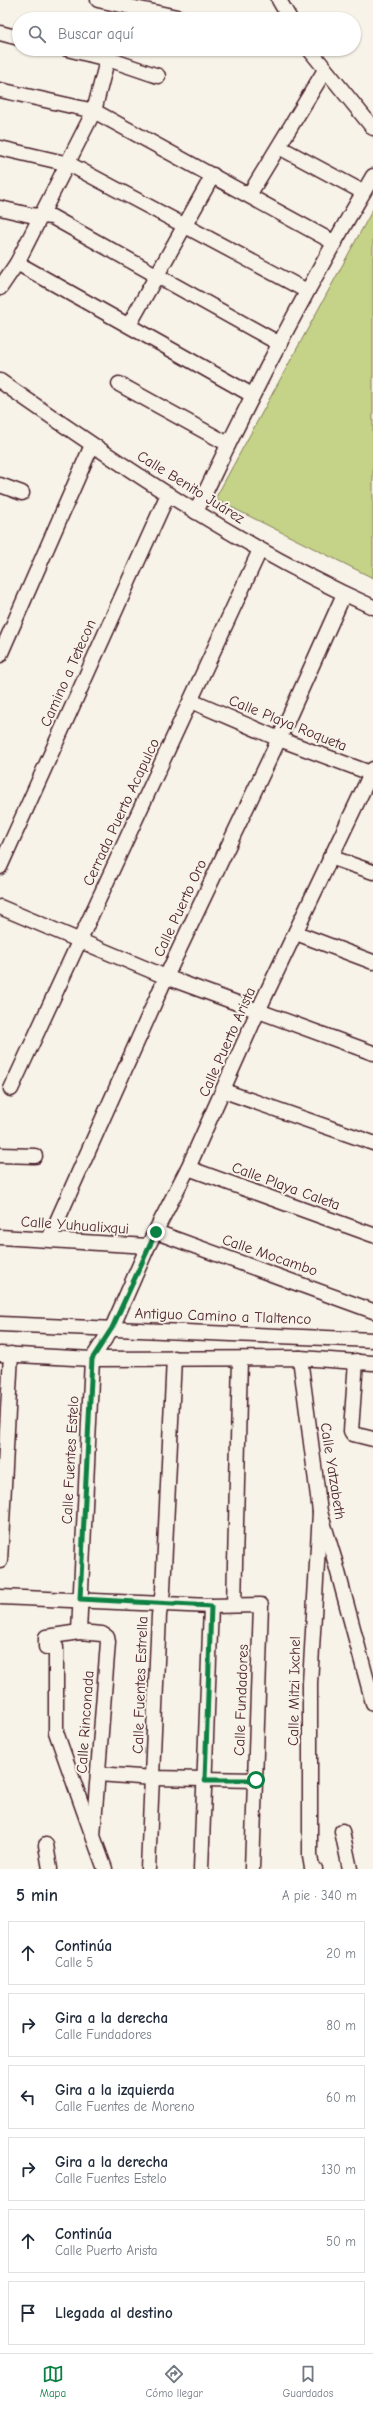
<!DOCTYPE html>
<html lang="es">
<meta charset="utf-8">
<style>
:root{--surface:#fff;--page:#f2f2f3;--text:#1f2937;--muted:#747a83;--line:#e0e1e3;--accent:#0b8043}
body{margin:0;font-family:"Comic Neue",sans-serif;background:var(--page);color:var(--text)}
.stop{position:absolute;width:12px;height:12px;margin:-9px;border:3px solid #0b8043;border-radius:50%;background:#fff}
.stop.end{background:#0b8043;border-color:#fff;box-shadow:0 1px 4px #0008}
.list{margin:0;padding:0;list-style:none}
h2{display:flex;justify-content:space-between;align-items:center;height:52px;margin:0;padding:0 16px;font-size:17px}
h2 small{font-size:13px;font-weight:400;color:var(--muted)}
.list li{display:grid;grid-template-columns:26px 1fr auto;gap:12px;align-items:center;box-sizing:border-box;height:64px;margin:0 8px 8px;padding:0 8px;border:1px solid var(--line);border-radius:0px}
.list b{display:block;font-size:15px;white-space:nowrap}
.list p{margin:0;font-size:13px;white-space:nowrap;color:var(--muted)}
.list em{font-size:13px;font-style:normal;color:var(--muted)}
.icon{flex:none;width:22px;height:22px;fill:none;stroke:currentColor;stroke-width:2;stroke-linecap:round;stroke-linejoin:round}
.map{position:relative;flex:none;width:373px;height:1869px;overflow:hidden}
.search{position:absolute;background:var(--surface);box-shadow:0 1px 3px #0004;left:12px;right:12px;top:12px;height:44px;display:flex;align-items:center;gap:10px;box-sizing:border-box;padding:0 14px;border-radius:22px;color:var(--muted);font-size:15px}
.sheet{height:484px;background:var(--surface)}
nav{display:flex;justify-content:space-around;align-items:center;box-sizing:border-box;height:56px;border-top:1px solid var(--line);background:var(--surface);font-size:11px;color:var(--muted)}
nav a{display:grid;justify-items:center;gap:2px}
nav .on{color:var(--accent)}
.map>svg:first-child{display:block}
.green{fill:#c4d387;stroke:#877959}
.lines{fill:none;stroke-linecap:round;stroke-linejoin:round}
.minor-casing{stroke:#4a1f2b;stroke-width:17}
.minor{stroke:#f7f3e8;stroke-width:14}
.route{stroke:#0b8043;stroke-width:5}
.labels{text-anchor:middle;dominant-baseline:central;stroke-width:4;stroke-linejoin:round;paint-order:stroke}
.street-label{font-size:15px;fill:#4a1f2b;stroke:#f7f3e8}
</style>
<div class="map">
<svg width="373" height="1869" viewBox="0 0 373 1869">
<rect width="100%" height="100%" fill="#f7f3e8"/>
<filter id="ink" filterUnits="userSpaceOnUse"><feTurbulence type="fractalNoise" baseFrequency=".025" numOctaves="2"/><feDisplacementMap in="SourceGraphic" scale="8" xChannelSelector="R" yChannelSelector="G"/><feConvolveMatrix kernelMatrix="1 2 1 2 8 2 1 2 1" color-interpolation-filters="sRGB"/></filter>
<g filter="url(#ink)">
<polygon class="green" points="373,209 373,578 215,499"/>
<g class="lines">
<g class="minor-casing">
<g id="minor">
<polyline points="98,0 186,19"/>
<polyline points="279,0 290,19"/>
<polyline points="0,33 19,38"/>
<polyline points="67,49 108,59 158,76"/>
<polyline points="309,49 373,128"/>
<polyline points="0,90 94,111 335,243"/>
<polyline points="279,147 363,192"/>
<polyline points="0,148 69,164 307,291"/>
<polyline points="249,195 325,70"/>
<polyline points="0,208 30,215 52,217 280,344"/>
<polyline points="17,263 252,395"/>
<polyline points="0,288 17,263 94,111 110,49"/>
<polyline points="129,325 213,175"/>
<path d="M 0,381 C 119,464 240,547 373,607"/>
<polyline points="119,384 228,444"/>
<polyline points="0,485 22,493"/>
<path d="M 196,512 C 250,397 308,285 373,176"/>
<polyline points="0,655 92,445"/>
<polyline points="191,701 279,739 373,774"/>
<polyline points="330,857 373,872"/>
<polyline points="0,867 168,494"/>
<polyline points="0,907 166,977 373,1053"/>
<polyline points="296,933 373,962"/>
<polyline points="11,1089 260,550"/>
<polyline points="224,1091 373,1143"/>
<polyline points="0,1155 35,1156"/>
<polyline points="188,1168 373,1235"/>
<polyline points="156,1232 373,1311"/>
<polyline points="0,1237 148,1246"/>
<polyline points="49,1239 166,977 279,739 344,594"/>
<polyline points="0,1324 373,1340"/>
<polyline points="0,1354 92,1359 300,1358 373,1363"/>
<polyline points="300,1358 320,1512 335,1561 373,1703"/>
<polyline points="356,1361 351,1431 353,1434 373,1439"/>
<polyline points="0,1561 11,1354"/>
<polyline points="0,1597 211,1606 261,1605 252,1869"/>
<polyline points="234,1605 240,1359"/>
<polyline points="79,1632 46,1637 46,1647 56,1647 56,1732 91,1831"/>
<polyline points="98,1774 153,1778 255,1780"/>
<polyline points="342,1831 350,1869"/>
<polyline points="46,1845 50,1869"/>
<polyline points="105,1869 93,1836 108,1642 107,1637 102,1634 79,1632 92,1359 112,1328 148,1246 188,1168 258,1011 373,769"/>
<polyline points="148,1869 159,1615 163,1590 174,1358"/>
<polyline points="201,1869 211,1606"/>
<polyline points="315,1869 312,1868 310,1856 310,1683 320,1512"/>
</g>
</g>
<use href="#minor" class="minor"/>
</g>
</g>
<g class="lines" filter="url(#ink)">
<polyline class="route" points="156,1232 112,1328 92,1359 80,1599 211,1606 205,1780 256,1780"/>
</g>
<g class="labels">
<g class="street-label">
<text transform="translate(191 487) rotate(32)">Calle Benito Juárez</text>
<text transform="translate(68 673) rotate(-66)">Camino a Tetecon</text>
<text transform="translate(288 723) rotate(22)">Calle Playa Roqueta</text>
<text transform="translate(121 812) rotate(-65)">Cerrada Puerto Acapulco</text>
<text transform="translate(180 908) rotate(-65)">Calle Puerto Oro</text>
<text transform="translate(227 1042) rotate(-66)">Calle Puerto Arista</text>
<text transform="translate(286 1186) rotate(20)">Calle Playa Caleta</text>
<text transform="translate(75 1225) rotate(4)">Calle Yuhualixqui</text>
<text transform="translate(270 1255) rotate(19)">Calle Mocambo</text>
<text transform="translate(223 1316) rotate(2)">Antiguo Camino a Tlaltenco</text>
<text transform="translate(70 1460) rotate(-87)">Calle Fuentes Estelo</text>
<text transform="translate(333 1471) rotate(81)">Calle Yatzabeth</text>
<text transform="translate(140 1685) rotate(-88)">Calle Fuentes Estrella</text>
<text transform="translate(294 1691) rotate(-89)">Calle Mitzi Ixchel</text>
<text transform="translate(241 1700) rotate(-88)">Calle Fundadores</text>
<text transform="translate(85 1722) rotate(-86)">Calle Rinconada</text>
</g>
</g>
</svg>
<div class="stop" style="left:256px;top:1780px"></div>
<div class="stop end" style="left:156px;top:1232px"></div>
<div class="search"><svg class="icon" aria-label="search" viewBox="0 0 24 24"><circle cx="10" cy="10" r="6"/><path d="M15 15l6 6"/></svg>Buscar aquí</div>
</div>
<section class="sheet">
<h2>5 min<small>A pie · 340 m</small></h2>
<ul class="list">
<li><svg class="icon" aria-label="ahead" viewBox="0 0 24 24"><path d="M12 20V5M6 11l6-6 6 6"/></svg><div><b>Continúa</b><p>Calle 5</p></div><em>20 m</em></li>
<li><svg class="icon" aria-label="right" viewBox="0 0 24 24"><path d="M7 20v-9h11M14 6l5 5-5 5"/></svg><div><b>Gira a la derecha</b><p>Calle Fundadores</p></div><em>80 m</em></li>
<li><svg class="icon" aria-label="left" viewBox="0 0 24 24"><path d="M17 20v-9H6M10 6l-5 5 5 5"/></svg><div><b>Gira a la izquierda</b><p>Calle Fuentes de Moreno</p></div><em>60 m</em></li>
<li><svg class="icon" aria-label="right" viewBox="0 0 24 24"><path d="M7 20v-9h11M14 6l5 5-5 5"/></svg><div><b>Gira a la derecha</b><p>Calle Fuentes Estelo</p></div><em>130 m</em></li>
<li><svg class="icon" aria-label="ahead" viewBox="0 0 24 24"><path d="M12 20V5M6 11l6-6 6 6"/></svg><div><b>Continúa</b><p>Calle Puerto Arista</p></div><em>50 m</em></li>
<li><svg class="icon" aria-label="arrive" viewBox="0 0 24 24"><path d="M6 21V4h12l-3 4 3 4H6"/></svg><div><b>Llegada al destino</b></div></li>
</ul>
</section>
<nav>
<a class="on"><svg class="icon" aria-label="map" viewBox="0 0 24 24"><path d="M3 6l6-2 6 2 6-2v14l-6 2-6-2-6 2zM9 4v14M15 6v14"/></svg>Mapa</a>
<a><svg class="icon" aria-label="directions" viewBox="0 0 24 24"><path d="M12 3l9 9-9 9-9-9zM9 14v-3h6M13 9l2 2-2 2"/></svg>Cómo llegar</a>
<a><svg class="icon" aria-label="saved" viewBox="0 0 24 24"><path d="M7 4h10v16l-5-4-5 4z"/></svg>Guardados</a>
</nav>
